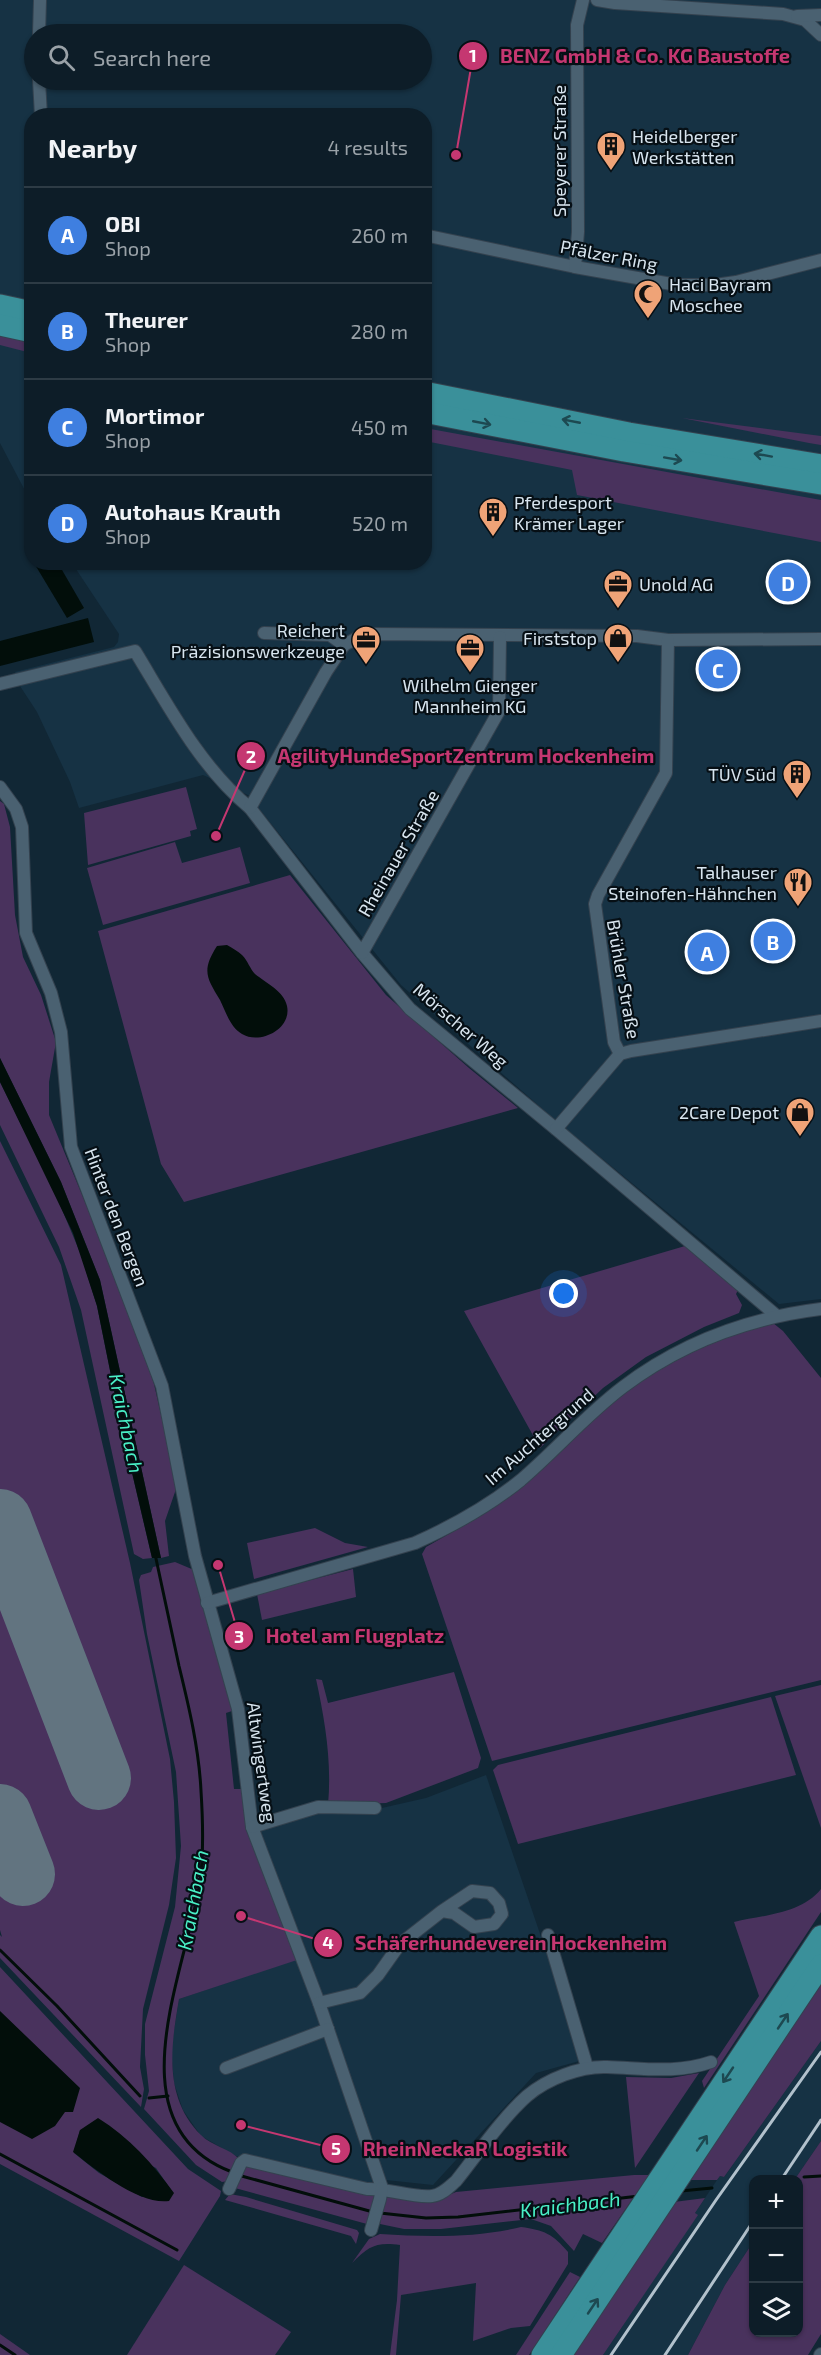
<!DOCTYPE html>
<meta charset="utf-8">
<style>
:root{--surface:#0d1d28;--page:#1b2a34;--text:#f1f3f6;--muted:#9aa2a8;--line:#2d3b45;--accent:#efa377}
body{margin:0;font-family:"Exo 2",sans-serif;background:var(--page);color:var(--text)}
.controls{position:absolute;right:18px;bottom:18px;display:grid;overflow:hidden;border-radius:12px;box-shadow:0 2px 4px #0004}
.controls button{width:54px;height:54px;display:grid;place-items:center;padding:0;border:0;border-bottom:2px solid var(--line);background:var(--surface);color:var(--text);font:30px sans-serif}
.you{position:absolute;left:564px;top:1294px;width:21px;height:21px;margin:-15px;border:4px solid #fff;border-radius:50%;background:#1a73e8;box-shadow:0 0 0 9px #1a73e833}
.badge{display:grid;place-items:center;width:39px;height:39px;border-radius:50%;background:var(--accent);color:#fff;font-size:20px;font-weight:700}
.pin{position:absolute;translate:-50% -50%;border:3px solid #fff;box-shadow:0 2px 6px #0006}
.list{margin:0;padding:0;list-style:none}
h2{display:flex;justify-content:space-between;align-items:center;height:78px;margin:0;padding:0 24px;font-size:26px}
h2 small{font-size:20px;font-weight:400;color:var(--muted)}
.list li{display:grid;grid-template-columns:39px 1fr auto;gap:18px;align-items:center;box-sizing:border-box;height:96px;padding:0 24px;border-top:2px solid var(--line)}
.list b{display:block;font-size:22px;white-space:nowrap}
.list p{margin:0;font-size:20px;white-space:nowrap;color:var(--muted)}
.list em{font-size:20px;font-style:normal;color:var(--muted)}
.icon{flex:none;width:33px;height:33px;fill:none;stroke:currentColor;stroke-width:2;stroke-linecap:round;stroke-linejoin:round}
.map{position:relative;flex:none;width:821px;height:2355px;overflow:hidden}
.search{position:absolute;background:var(--surface);box-shadow:0 2px 4px #0004;left:24px;top:24px;width:408px;height:66px;display:flex;align-items:center;gap:15px;box-sizing:border-box;padding:0 21px;border-radius:33px;color:var(--muted);font-size:22px}
.panel{position:absolute;background:var(--surface);box-shadow:0 2px 4px #0004;left:24px;top:108px;width:408px;height:462px;border-radius:24px}
.map>svg:first-child{display:block}
.built{fill:#163244;fill-rule:evenodd}
.green{fill:#49325d;fill-rule:evenodd}
.water{fill:#020e0a}
.lines{fill:none;stroke-linecap:round;stroke-linejoin:round}
.stream{stroke:#020e0a;stroke-width:3}
.runway{stroke:#627480;stroke-width:64}
.street-casing{stroke:#34424f;stroke-width:14}
.highway-casing{stroke:#34424f;stroke-width:23}
.street{stroke:#4a6171;stroke-width:12}
.highway{stroke:#3a909a;stroke-width:21}
.rail{stroke:#b2c1cc;stroke-width:3}
.oneway{stroke:#1d4951}
.labels{text-anchor:middle;dominant-baseline:central;stroke-width:4.5;stroke-linejoin:round;paint-order:stroke}
.poi-label{font-size:18px;fill:#d8e5ef;stroke:#060f15;text-anchor:end}
.street-label{font-size:18px;fill:#d8e5ef;stroke:#060f15}
.water-label{font-size:20px;font-style:italic;fill:#49f0c6;stroke:#060f15}
.leader{fill:none;stroke:#c53771;stroke-width:2}
.callout-dot{fill:#c53771;stroke:#060f15;stroke-width:2}
.mark-label{font-size:18px;text-anchor:middle;font-weight:bold;fill:#fff}
.callout-label{font-size:20px;text-anchor:middle;font-weight:bold;fill:#c53771;stroke:#060f15;stroke-width:4.5;stroke-linejoin:round;paint-order:stroke}
</style>
<div class="map">
<svg width="821" height="2355" viewBox="0 0 821 2355">
<rect width="100%" height="100%" fill="#112735"/>
<g class="built">
<path d="M 0,0 L 821,0 L 821,1299 L 779,1304 L 554,1119 L 401,985 L 248,795 L 203,775 L 79,808 L 70,782 L 37,712 L 20,686 L 15,672 L 114,647 L 118,642 L 119,634 L 72,563 L 424,562 L 424,116 L 32,116 L 31,502 L 0,443 ZM 34,34 L 422,34 L 422,80 L 34,80 Z"/>
<polygon points="486,1775 583,2060 536,2073 433,2185 386,2180 373,2176 373,2181 369,2186 236,2156 201,2136 183,2110 174,2083 171,2050 179,1999 301,1958 256,1827 334,1809 373,1810 426,1798"/>
<polygon points="821,2041 821,2141 795,2179 754,2180 753,2242 725,2285 688,2355 603,2355 697,2215 695,2213 717,2180 720,2176 724,2177"/>
</g>
<g class="green">
<polygon points="0,336 31,343 31,353 0,345"/>
<polygon points="682,418 821,436 821,445 809,443"/>
<polygon points="425,428 821,500 821,542 577,495 572,470 425,441"/>
<polygon points="186,787 197,829 190,831 191,836 88,865 84,813"/>
<polygon points="0,801 4,804 10,827 15,915 23,957 41,995 56,1042 49,1082 49,1115 123,1294 154,1384 176,1481 175,1492 165,1521 169,1556 161,1558 100,1280 61,1182 0,1058"/>
<polygon points="175,842 182,863 240,847 250,883 103,925 87,868"/>
<polygon points="290,875 386,995 469,1068 518,1108 184,1202 161,1164 98,931"/>
<polygon points="0,1082 53,1188 81,1255 97,1306 122,1430 152,1558 143,1559 134,1554 81,1310 59,1247 0,1125"/>
<polygon points="0,1141 61,1265 130,1563 170,1759 174,1802 176,1858 169,1905 143,2009 140,2067 144,2089 141,2107 0,1958 0,1935 2,1937 0,1930"/>
<polygon points="685,1246 738,1290 736,1294 742,1305 739,1313 704,1327 646,1357 603,1388 540,1448 464,1311"/>
<path d="M 773,1323 L 783,1331 L 821,1378 L 821,1680 L 492,1761 L 422,1554 L 426,1547 C 456,1530 487,1514 514,1492 C 542,1471 566,1444 591,1421 C 642,1374 704,1337 773,1323 Z"/>
<polygon points="315,1528 345,1543 368,1547 254,1579 247,1543"/>
<path d="M 175,1562 L 194,1570 L 235,1710 L 226,1713 L 234,1789 L 245,1789 L 243,1805 L 247,1825 L 297,1960 L 179,1999 C 171,2046 163,2097 201,2135 C 211,2146 230,2148 240,2160 L 228,2181 L 222,2182 L 196,2165 L 144,2109 L 149,2091 L 145,2055 L 145,2024 L 175,1907 L 181,1846 L 176,1772 L 147,1634 L 139,1580 L 141,1575 L 151,1572 L 153,1567 Z"/>
<polygon points="353,1569 356,1597 262,1620 257,1594"/>
<path d="M 454,1672 L 481,1758 L 478,1768 L 386,1803 L 328,1805 C 332,1761 325,1721 316,1679 L 322,1680 L 328,1703 Z"/>
<polygon points="821,1685 821,1828 775,1696"/>
<polygon points="771,1697 796,1775 518,1844 493,1770 498,1765"/>
<path d="M 821,1889 L 821,1912 L 704,2088 L 702,2081 L 759,1996 L 734,1922 C 763,1915 801,1914 821,1889 Z"/>
<path d="M 0,1967 L 188,2169 L 221,2191 L 220,2196 L 179,2261 L 0,2164 ZM 80,2130 L 156,2168 L 173,2193 L 142,2197 L 99,2173 L 74,2153 Z"/>
<polygon points="821,1985 821,2041 724,2177 720,2176 717,2180 688,2180"/>
<polygon points="699,2073 635,2168 626,2077 671,2078"/>
<polygon points="821,2141 821,2334 808,2355 688,2355 725,2285 753,2242 754,2332 798,2332 798,2180 795,2179"/>
<polygon points="243,2164 372,2192 375,2196 367,2224 235,2188"/>
<polygon points="634,2175 649,2175 602,2243 583,2234 574,2251 551,2226 531,2219 441,2229 404,2229 380,2224 385,2200 388,2197 437,2200 456,2192"/>
<polygon points="230,2194 246,2197 357,2230 359,2233 356,2244 351,2236 225,2200"/>
<polygon points="705,2198 695,2213 698,2215 603,2355 571,2355 674,2202"/>
<path d="M 521,2227 C 544,2230 553,2234 568,2252 L 568,2264 L 530,2326 L 511,2328 L 473,2341 L 476,2283 L 401,2295 L 396,2355 L 390,2355 L 397,2300 L 400,2245 C 376,2242 369,2246 352,2263 L 369,2239 L 380,2234 C 427,2237 475,2238 521,2227 Z"/>
<polygon points="184,2265 291,2332 275,2355 127,2355"/>
<polygon points="570,2272 580,2277 529,2355 516,2355"/>
<polygon points="0,2334 30,2355 0,2355"/>
</g>
<g class="water">
<polygon points="34,563 58,563 84,608 67,618"/>
<polygon points="88,618 94,642 0,666 0,641"/>
<path d="M 227,945 C 232,948 238,951 242,955 C 248,961 250,969 255,974 C 266,983 284,991 287,1006 C 292,1029 260,1045 242,1034 C 230,1027 226,1012 220,1000 C 207,978 201,971 217,946 Z"/>
<polygon points="0,1058 61,1182 100,1280 161,1558 152,1558 122,1430 97,1306 73,1233 0,1082"/>
<polygon points="0,2011 80,2088 73,2112 65,2112 55,2126 32,2139 0,2122"/>
<path d="M 98,2118 C 129,2137 153,2164 174,2193 L 169,2201 C 139,2205 96,2170 73,2152 L 80,2130 Z"/>
</g>
<g class="lines">
<g class="stream">
<path d="M 155,1554 C 163,1592 171,1629 179,1666 C 189,1707 199,1749 201,1791 C 203,1822 204,1852 200,1882 C 186,1971 111,2126 232,2172"/>
<polyline points="0,1950 57,2006 140,2096"/>
<polyline points="149,2098 168,2096"/>
<polyline points="0,2154 177,2250"/>
<polyline points="238,2175 373,2212"/>
<polyline points="804,2177 821,2176"/>
<polyline points="681,2191 712,2188"/>
<polyline points="380,2213 426,2218 458,2217 639,2196"/>
<polyline points="0,2345 15,2355"/>
</g>
<g class="runway">
<polyline points="0,1521 99,1778"/>
<polyline points="0,1816 23,1874"/>
</g>
<g class="street-casing">
<g id="street">
<polyline points="597,0 615,3 783,14 805,20 821,35"/>
<polyline points="797,16 821,15"/>
<polyline points="39,34 40,0"/>
<polyline points="39,80 41,116"/>
<polyline points="424,235 575,267 677,285 715,285 736,282 821,260"/>
<polyline points="575,267 578,232 577,25 583,0"/>
<polyline points="264,633 330,635 344,645 361,636 372,634 637,636 668,640 821,639"/>
<path d="M 0,684 L 135,651 C 168,705 200,767 250,808 L 362,953 L 410,1009 L 556,1129 L 777,1316"/>
<polyline points="0,787 16,809 22,827 26,933 51,993 61,1032 71,1147 162,1386 195,1556 238,1709 252,1827 319,2003 382,2188"/>
<polyline points="250,808 326,672 344,645"/>
<polyline points="362,953 499,711 500,637"/>
<polyline points="620,1054 614,1042 595,904 598,895 666,773 668,640"/>
<polyline points="556,1129 620,1054 631,1051 821,1021"/>
<path d="M 207,1603 L 415,1543 C 453,1526 489,1506 521,1480 C 556,1450 586,1415 623,1387 C 681,1343 749,1318 821,1309"/>
<polyline points="252,1827 318,1807 375,1808"/>
<polyline points="548,1935 587,2067"/>
<polyline points="319,2003 360,1993 378,1975 400,1944 442,1911 472,1891 490,1893 499,1903 502,1914 494,1924 474,1927 454,1913 442,1911"/>
<polyline points="226,2068 328,2029"/>
<path d="M 229,2189 L 241,2163 L 245,2160 L 367,2189 C 389,2188 411,2198 432,2196 C 442,2195 449,2187 456,2181 C 476,2156 503,2117 527,2096 C 547,2079 580,2066 607,2067 C 643,2068 676,2074 711,2062"/>
<polyline points="371,2230 380,2199 382,2188"/>
<polyline points="820,2355 821,2354"/>
</g>
</g>
<g class="highway-casing">
<g id="highway">
<polyline points="0,305 32,312"/>
<polyline points="0,325 32,332"/>
<polyline points="424,392 629,433 821,465"/>
<polyline points="424,412 624,451 821,484"/>
<polyline points="542,2355 821,1936"/>
<polyline points="561,2355 821,1965"/>
</g>
</g>
<use href="#street" class="street"/>
<use href="#highway" class="highway"/>
<g class="rail">
<polyline points="781,2180 821,2120"/>
<polyline points="611,2355 716,2200 821,2052"/>
<polyline points="665,2355 754,2220"/>
</g>
</g>
<defs><path id="oneway-shaft" d="M-6 0H5M1.5-3L5.5 0L1.5 3" fill="none" stroke-width="1.6" stroke-linecap="round" stroke-linejoin="round" transform="scale(1.5)"/></defs>
<g class="oneway">
<use href="#oneway-shaft" transform="translate(571 421) rotate(-169)"/>
<use href="#oneway-shaft" transform="translate(482 423) rotate(11)"/>
<use href="#oneway-shaft" transform="translate(763 455) rotate(-170)"/>
<use href="#oneway-shaft" transform="translate(673 459) rotate(10)"/>
<use href="#oneway-shaft" transform="translate(783 2021) rotate(-56)"/>
<use href="#oneway-shaft" transform="translate(728 2075) rotate(124)"/>
<use href="#oneway-shaft" transform="translate(702 2143) rotate(-56)"/>
<use href="#oneway-shaft" transform="translate(593 2306) rotate(-56)"/>
</g>
<defs>
<g id="building-pin" transform="scale(1.5)"><path d="M0 17L-7.5 6A9.5 9.5 0 1 1 7.5 6Z" fill="#efa377" stroke="#060f15"/><path d="M-4-6H4V6H1V3H-1V6H-4ZM-2.5-4.3h1.7v1.8h-1.7ZM.8-4.3h1.7v1.8H.8ZM-2.5-1h1.7V.8h-1.7ZM.8-1h1.7V.8H.8Z" fill="#111"/></g>
<g id="mosque-pin" transform="scale(1.5)"><path d="M0 17L-7.5 6A9.5 9.5 0 1 1 7.5 6Z" fill="#efa377" stroke="#060f15"/><path d="M3.5-4.9A6 6 0 1 0 3.5 4.9A5 5 0 1 1 3.5-4.9Z" fill="#111"/></g>
<g id="office-pin" transform="scale(1.5)"><path d="M0 17L-7.5 6A9.5 9.5 0 1 1 7.5 6Z" fill="#efa377" stroke="#060f15"/><path d="M-6-3h4V-5.5h4V-3h4V5H-6ZM-1-4.5V-3h2v-1.5ZM-6 0V1H6V0Z" fill="#111"/></g>
<g id="shop-pin" transform="scale(1.5)"><path d="M0 17L-7.5 6A9.5 9.5 0 1 1 7.5 6Z" fill="#efa377" stroke="#060f15"/><path d="M-5-2.5h2.3a2.7 3.5 0 0 1 5.4 0H5L5.5 6h-11ZM-1.5-2.5h3a1.5 2.3 0 0 0-3 0Z" fill="#111"/></g>
<g id="restaurant-pin" transform="scale(1.5)"><path d="M0 17L-7.5 6A9.5 9.5 0 1 1 7.5 6Z" fill="#efa377" stroke="#060f15"/><path d="M-5-6h1v4h1v-4h1v4h1v-4h1v5L-1.5 .5V6h-2V.5L-5-1ZM5-6V6H3V1.5H1.5Q1.5-4 5-6Z" fill="#111"/></g>
</defs>
<g fill-rule="evenodd">
<use href="#building-pin" x="611" y="146"/>
<use href="#mosque-pin" x="648" y="294"/>
<use href="#building-pin" x="493" y="512"/>
<use href="#office-pin" x="618" y="584"/>
<use href="#shop-pin" x="618" y="638"/>
<use href="#office-pin" x="366" y="640"/>
<use href="#office-pin" x="470" y="648"/>
<use href="#building-pin" x="797" y="774"/>
<use href="#restaurant-pin" x="798" y="882"/>
<use href="#shop-pin" x="800" y="1112"/>
</g>
<g class="labels">
<g class="poi-label">
<text x="632" y="136" text-anchor="start">Heidelberger<tspan x="632" dy="21">Werkstätten</tspan></text>
<text x="669" y="284" text-anchor="start">Haci Bayram<tspan x="669" dy="21">Moschee</tspan></text>
<text x="514" y="502" text-anchor="start">Pferdesport<tspan x="514" dy="21">Krämer Lager</tspan></text>
<text x="639" y="584" text-anchor="start">Unold AG</text>
<text x="345" y="630">Reichert<tspan x="345" dy="21">Präzisionswerkzeuge</tspan></text>
<text x="597" y="638">Firststop</text>
<text x="470" y="685" text-anchor="middle">Wilhelm Gienger<tspan x="470" dy="21">Mannheim KG</tspan></text>
<text x="776" y="774">TÜV Süd</text>
<text x="777" y="872">Talhauser<tspan x="777" dy="21">Steinofen-Hähnchen</tspan></text>
<text x="779" y="1112">2Care Depot</text>
</g>
<g class="street-label">
<text transform="translate(559 151) rotate(-90)">Speyerer Straße</text>
<text transform="translate(609 255) rotate(11)">Pfälzer Ring</text>
<text transform="translate(398 853) rotate(-60)">Rheinauer Straße</text>
<text transform="translate(624 979) rotate(80)">Brühler Straße</text>
<text transform="translate(461 1025) rotate(41)">Mörscher Weg</text>
<text transform="translate(117 1217) rotate(69)">Hinter den Bergen</text>
<text transform="translate(539 1436) rotate(-41)">Im Auchtergrund</text>
<text transform="translate(262 1762) rotate(82)">Altwingertweg</text>
</g>
<g class="water-label">
<text transform="translate(127 1423) rotate(78)">Kraichbach</text>
<text transform="translate(192 1900) rotate(-80)">Kraichbach</text>
<text transform="translate(570 2204) rotate(-7)">Kraichbach</text>
</g>
</g>
<path class="leader" d="M456 155L473 56M216 836L251 756M218 1565L239 1636M241 1916L328 1943M241 2125L336 2149"/>
<g class="callout-dot">
<circle cx="456" cy="155" r="6"/>
<circle cx="216" cy="836" r="6"/>
<circle cx="218" cy="1565" r="6"/>
<circle cx="241" cy="1916" r="6"/>
<circle cx="241" cy="2125" r="6"/>
<circle cx="473" cy="56" r="15"/>
<circle cx="251" cy="756" r="15"/>
<circle cx="239" cy="1636" r="15"/>
<circle cx="328" cy="1943" r="15"/>
<circle cx="336" cy="2149" r="15"/>
</g>
<g class="mark-label">
<text x="473" y="62">1</text>
<text x="251" y="763">2</text>
<text x="239" y="1643">3</text>
<text x="328" y="1949">4</text>
<text x="336" y="2155">5</text>
</g>
<g class="callout-label">
<text x="645" y="63">BENZ GmbH &amp; Co. KG Baustoffe</text>
<text x="466" y="763">AgilityHundeSportZentrum Hockenheim</text>
<text x="355" y="1643">Hotel am Flugplatz</text>
<text x="511" y="1950">Schäferhundeverein Hockenheim</text>
<text x="465" y="2156">RheinNeckaR Logistik</text>
</g>
</svg>
<div class="controls">
<button>+</button>
<button>−</button>
<button><svg class="icon" aria-label="layers" viewBox="0 0 24 24"><path d="M12 4l9 5-9 5-9-5zM3 14l9 5 9-5"/></svg></button>
</div>
<div class="you"></div>
<div class="pin badge" style="left:707px;top:952px;background:#3f7fe0">A</div>
<div class="pin badge" style="left:773px;top:941px;background:#3f7fe0">B</div>
<div class="pin badge" style="left:718px;top:669px;background:#3f7fe0">C</div>
<div class="pin badge" style="left:788px;top:582px;background:#3f7fe0">D</div>
<div class="search"><svg class="icon" aria-label="search" viewBox="0 0 24 24"><circle cx="10" cy="10" r="6"/><path d="M15 15l6 6"/></svg>Search here</div>
<section class="panel">
<h2>Nearby<small>4 results</small></h2>
<ul class="list">
<li><span class="badge" style="background:#3f7fe0">A</span><div><b>OBI</b><p>Shop</p></div><em>260 m</em></li>
<li><span class="badge" style="background:#3f7fe0">B</span><div><b>Theurer</b><p>Shop</p></div><em>280 m</em></li>
<li><span class="badge" style="background:#3f7fe0">C</span><div><b>Mortimor</b><p>Shop</p></div><em>450 m</em></li>
<li><span class="badge" style="background:#3f7fe0">D</span><div><b>Autohaus Krauth</b><p>Shop</p></div><em>520 m</em></li>
</ul>
</section>
</div>
